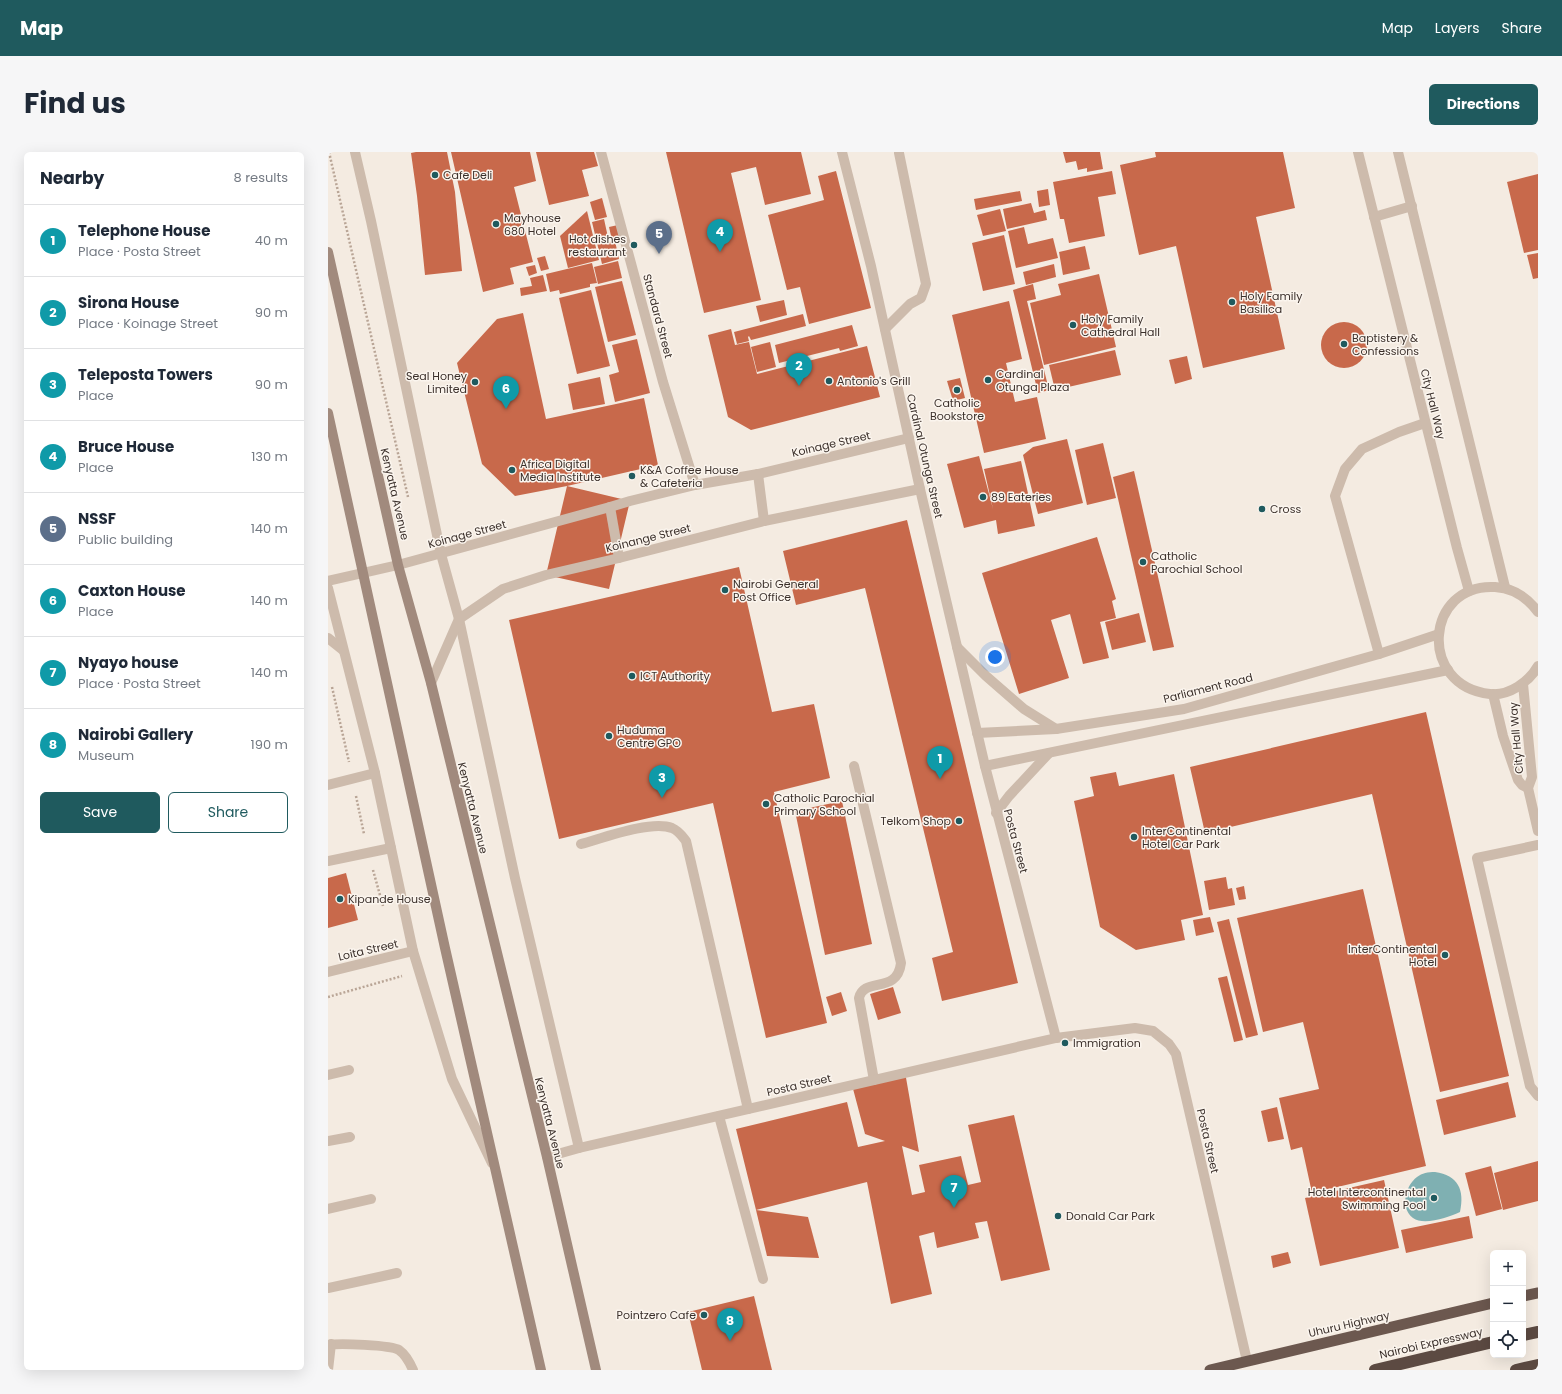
<!DOCTYPE html>
<meta charset="utf-8">
<style>
:root{--surface:#fff;--page:#f6f6f7;--text:#1f2937;--muted:#747a83;--line:#e0e1e3;--accent:#1f5a5e}
body{margin:0;font-family:Poppins,sans-serif;background:var(--page);color:var(--text)}
.controls{position:absolute;right:12px;bottom:12px;display:grid;overflow:hidden;border-radius:6px;box-shadow:0 4px 16px #0002}
.controls button{width:36px;height:36px;display:grid;place-items:center;padding:0;border:0;border-bottom:1px solid var(--line);background:var(--surface);color:var(--text);font:20px sans-serif}
.you{position:absolute;left:667px;top:505px;width:14px;height:14px;margin:-10px;border:3px solid #fff;border-radius:50%;background:#1a73e8;box-shadow:0 0 0 6px #1a73e833}
.badge{display:grid;place-items:center;width:26px;height:26px;border-radius:50%;background:var(--accent);color:#fff;font-size:13px;font-weight:700}
.pin{position:absolute;translate:-50% -33px;filter:drop-shadow(0 1px 2px #0008)}
.pin::after{content:'';position:absolute;top:21px;width:14px;height:12px;background:inherit;clip-path:polygon(0 0,100% 0,50% 100%)}
.list{margin:0;padding:0;list-style:none}
h2{display:flex;justify-content:space-between;align-items:center;height:52px;margin:0;padding:0 16px;font-size:17px}
h2 small{font-size:13px;font-weight:400;color:var(--muted)}
.list li{display:grid;grid-template-columns:26px 1fr auto;gap:12px;align-items:center;box-sizing:border-box;height:72px;padding:0 16px;border-top:1px solid var(--line)}
.list b{display:block;font-size:15px;white-space:nowrap}
.list p{margin:0;font-size:13px;white-space:nowrap;color:var(--muted)}
.list em{font-size:13px;font-style:normal;color:var(--muted)}
.actions{display:flex;gap:8px;padding:12px 16px}
.actions a{flex:1;padding:9px 0;border:1px solid var(--accent);border-radius:6px;text-align:center;font-size:14px;color:var(--accent)}
.actions .main{background:var(--accent);color:#fff}
.icon{flex:none;width:22px;height:22px;fill:none;stroke:currentColor;stroke-width:2;stroke-linecap:round;stroke-linejoin:round}
.map{position:relative;flex:none;width:1210px;height:1218px;overflow:hidden;border-radius:6px}
header{display:flex;align-items:center;gap:24px;box-sizing:border-box;height:56px;padding:0 20px;background:var(--accent);color:#fff}
header strong{font-size:19px}
nav{display:flex;gap:22px;margin-inline-start:auto;font-size:14px}
.intro{display:flex;align-items:center;justify-content:space-between;box-sizing:border-box;height:96px;padding:0 24px}
h1{margin:0;font-size:28px}
.button{padding:10px 18px;border-radius:6px;background:var(--accent);color:#fff;font-size:14px;font-weight:700}
main{display:flex;gap:24px;padding:0 24px}
aside{flex:1;background:var(--surface);border-radius:6px;box-shadow:0 4px 16px #0002}
.map>svg:first-child{display:block}
.water{fill:#7fb0b2}
.building{fill:#c8694b}
.lines{fill:none;stroke-linecap:round;stroke-linejoin:round}
.path{stroke:#b9a596;stroke-width:2.5;stroke-dasharray:2 2;stroke-linecap:butt}
.service{stroke:#cdbbac;stroke-width:10}
.minor{stroke:#cdbbac;stroke-width:10}
.tertiary{stroke:#cdbbac;stroke-width:10}
.secondary{stroke:#a18a7d;stroke-width:10}
.trunk{stroke:#6c584f;stroke-width:11}
.motorway{stroke:#5c4a42;stroke-width:12}
.poi-dot{fill:#1f5a5e;stroke:#fbf5ee;stroke-width:1.5}
.labels{text-anchor:middle;dominant-baseline:central;stroke-width:3;stroke-linejoin:round;paint-order:stroke}
.poi-label{font-size:11px;fill:#3b302b;stroke:#fbf5ee;text-anchor:start}
.street-label{font-size:11px;fill:#3b302b;stroke:#fbf5ee}
</style>
<header>
<strong>Map</strong>
<nav><a>Map</a><a>Layers</a><a>Share</a></nav>
</header>
<div class="intro"><h1>Find us</h1><a class="button">Directions</a></div>
<main>
<aside>
<h2>Nearby<small>8 results</small></h2>
<ul class="list">
<li><span class="badge" style="background:#0f9aa8">1</span><div><b>Telephone House</b><p>Place · Posta Street</p></div><em>40 m</em></li>
<li><span class="badge" style="background:#0f9aa8">2</span><div><b>Sirona House</b><p>Place · Koinage Street</p></div><em>90 m</em></li>
<li><span class="badge" style="background:#0f9aa8">3</span><div><b>Teleposta Towers</b><p>Place</p></div><em>90 m</em></li>
<li><span class="badge" style="background:#0f9aa8">4</span><div><b>Bruce House</b><p>Place</p></div><em>130 m</em></li>
<li><span class="badge" style="background:#5c6f8a">5</span><div><b>NSSF</b><p>Public building</p></div><em>140 m</em></li>
<li><span class="badge" style="background:#0f9aa8">6</span><div><b>Caxton House</b><p>Place</p></div><em>140 m</em></li>
<li><span class="badge" style="background:#0f9aa8">7</span><div><b>Nyayo house</b><p>Place · Posta Street</p></div><em>140 m</em></li>
<li><span class="badge" style="background:#0f9aa8">8</span><div><b>Nairobi Gallery</b><p>Museum</p></div><em>190 m</em></li>
</ul>
<div class="actions"><a class="main">Save</a><a>Share</a></div>
</aside>
<div class="map">
<svg width="1210" height="1218" viewBox="0 0 1210 1218">
<rect width="100%" height="100%" fill="#f4ebe1"/>
<path class="water" d="M 1107,1020 C 1130,1023 1137,1038 1132,1060 C 1121,1065 1096,1074 1085,1066 C 1072,1056 1077,1034 1089,1025 C 1094,1021 1100,1020 1107,1020 Z"/>
<g class="building">
<polygon points="88,0 119,0 127,40 134,119 97,123 89,44 83,1"/>
<polygon points="123,0 202,0 208,29 186,35 205,110 182,116 186,132 155,140"/>
<polygon points="208,0 266,0 270,14 254,18 261,44 221,53"/>
<polygon points="338,0 473,0 483,42 437,53 428,15 403,21 433,148 376,161"/>
<polygon points="735,0 772,0 775,17 759,20 759,16 750,18 748,9 738,11"/>
<polygon points="827,0 955,0 967,56 928,65 957,197 875,216 848,94 811,103 792,13 828,5"/>
<polygon points="508,19 543,156 481,172 472,135 459,138 440,63 496,48 490,24"/>
<polygon points="784,19 788,42 770,45 777,84 741,91 736,67 732,67 725,30"/>
<polygon points="1210,22 1210,98 1196,101 1179,30"/>
<polygon points="720,37 722,53 711,55 709,39"/>
<polygon points="692,39 694,49 648,58 646,47"/>
<polygon points="274,46 279,65 267,68 262,50"/>
<polygon points="703,51 706,61 717,58 719,68 679,77 675,57"/>
<polygon points="672,57 678,79 655,84 649,63"/>
<polygon points="259,59 271,108 240,116 232,84"/>
<polygon points="276,67 281,90 287,89 291,107 274,112 264,70"/>
<polygon points="290,73 293,85 284,88 281,75"/>
<polygon points="696,75 700,92 725,86 730,106 688,116 680,79"/>
<polygon points="676,83 687,132 655,139 644,91"/>
<polygon points="757,94 762,117 735,123 731,100"/>
<polygon points="1210,101 1210,126 1205,127 1199,103"/>
<polygon points="217,104 221,117 213,119 209,106"/>
<polygon points="290,109 294,126 270,132 266,115"/>
<polygon points="264,111 269,131 262,132 262,135 232,142 231,138 222,140 218,122"/>
<polygon points="726,112 728,125 698,133 695,120"/>
<polygon points="207,113 209,121 201,124 198,115"/>
<polygon points="771,122 788,195 716,213 702,151 733,143 730,132"/>
<polygon points="215,123 219,139 193,144 192,136 204,134 202,126"/>
<polygon points="294,129 308,183 280,190 267,135"/>
<polygon points="705,132 708,147 699,149 721,238 710,241 685,138"/>
<polygon points="263,138 282,214 249,222 231,146"/>
<polygon points="456,148 459,163 432,170 428,154"/>
<polygon points="681,149 694,207 678,211 687,250 709,245 718,287 656,301 624,163"/>
<polygon points="195,161 218,267 316,246 330,313 239,334 302,349 281,437 218,423 239,334 187,344 154,312 129,211 169,167"/>
<polygon points="475,162 478,174 423,188 421,184 420,185 421,189 409,192 406,180"/>
<circle cx="1016" cy="193" r="23"/>
<polygon points="524,173 530,194 512,199 511,196 451,211 447,193"/>
<polygon points="403,177 407,193 421,190 429,222 539,194 552,245 423,278 400,265 380,183"/>
<polygon points="309,187 322,241 287,250 281,223 291,220 284,193"/>
<polygon points="442,190 448,215 429,220 423,195"/>
<polygon points="787,198 793,223 727,238 721,213"/>
<polygon points="859,204 864,227 847,232 841,208"/>
<polygon points="272,225 277,252 245,258 240,232"/>
<polygon points="632,226 637,246 625,249 619,229"/>
<polygon points="739,287 755,351 710,362 695,303 705,295"/>
<polygon points="775,291 788,346 759,353 747,298"/>
<polygon points="651,304 665,357 656,317 693,309 707,374 670,382 668,368 636,376 619,312"/>
<polygon points="806,319 846,495 825,499 785,325"/>
<polygon points="579,368 690,831 614,849 604,806 625,800 537,436 468,453 455,399"/>
<polygon points="769,385 788,447 784,449 788,466 772,470 781,506 755,512 742,462 723,468 741,526 691,542 654,421"/>
<polygon points="411,415 444,560 486,552 502,626 446,640 499,871 438,886 385,651 231,687 181,468"/>
<polygon points="811,461 818,490 784,498 777,470"/>
<polygon points="1098,560 1181,924 1112,940 1044,642 877,681 862,615"/>
<polygon points="788,620 791,634 846,622 875,763 853,768 857,788 808,798 772,775 746,649 766,644 762,625"/>
<polygon points="514,649 544,792 497,803 467,659"/>
<polygon points="18,721 30,768 0,776 0,726"/>
<polygon points="898,725 900,737 904,736 907,753 881,758 876,729"/>
<polygon points="916,734 918,747 911,748 908,736"/>
<polygon points="1035,737 1098,1014 984,1041 974,995 963,998 951,946 991,937 975,870 935,880 909,766"/>
<polygon points="882,765 886,780 868,784 865,768"/>
<polygon points="901,767 930,883 918,886 889,770"/>
<polygon points="899,824 915,888 906,890 890,826"/>
<polygon points="565,835 573,861 550,868 542,842"/>
<polygon points="513,840 519,859 504,864 498,845"/>
<polygon points="577,920 591,1000 574,994 584,1043 597,1040 591,1013 633,1004 640,1033 653,1030 640,973 686,963 722,1118 673,1129 659,1069 647,1071 651,1086 609,1096 606,1080 591,1084 604,1142 563,1152 539,1030 428,1058 408,977 519,950 530,995 557,989 537,982 524,933"/>
<polygon points="1180,930 1188,965 1116,983 1108,948"/>
<polygon points="949,955 956,987 940,990 933,959"/>
<polygon points="1210,1009 1210,1049 1175,1058 1166,1021"/>
<polygon points="1163,1014 1174,1057 1148,1064 1137,1021"/>
<polygon points="1056,1028 1071,1096 992,1114 977,1046"/>
<polygon points="428,1058 480,1065 491,1106 439,1104"/>
<polygon points="1141,1064 1145,1086 1078,1101 1073,1078"/>
<polygon points="960,1100 963,1111 945,1116 943,1104"/>
<polygon points="426,1144 444,1218 374,1218 360,1160"/>
</g>
<g class="lines">
<g class="path">
<polyline points="1,0 80,345"/>
<polyline points="4,535 21,610"/>
<polyline points="28,644 36,682"/>
<polyline points="45,718 55,754"/>
<polyline points="0,845 74,824"/>
</g>
<g class="service">
<polyline points="557,177 582,152 593,146 598,132 571,1"/>
<polyline points="1051,502 1007,344 1017,317 1034,297 1071,280 1097,271"/>
<path d="M 526,614 L 573,811 C 569,843 536,824 531,846 L 546,928"/>
<polyline points="0,633 47,621"/>
<path d="M 253,692 C 275,686 323,668 344,676 C 351,679 354,684 358,689 L 420,957"/>
<polyline points="1210,693 1149,706 1202,934 1210,944"/>
<polyline points="0,709 63,696"/>
<polyline points="0,923 21,918"/>
<polyline points="391,964 435,1127"/>
<polyline points="0,989 22,985"/>
<polyline points="0,1057 43,1047"/>
<polyline points="0,1136 69,1121"/>
<path d="M 0,1193 C 11,1191 63,1193 71,1198 C 78,1203 82,1211 85,1218"/>
<polyline points="0,1218 3,1192"/>
</g>
<g class="minor">
<polyline points="27,0 43,69 113,402 131,467 187,726 251,996"/>
<polyline points="273,0 335,230 367,333"/>
<polyline points="514,0 543,114 592,337 657,614 728,886"/>
<polyline points="430,322 436,369"/>
<polyline points="282,355 291,406"/>
<polyline points="70,413 282,355 302,349 367,333 430,322 581,286"/>
<polyline points="0,436 47,621 85,799 124,927 164,1011"/>
<polyline points="103,531 131,467 175,437 218,423 291,406 436,369 592,337"/>
<polyline points="0,820 85,799"/>
<polyline points="219,1005 251,996 728,886 807,876 825,879 841,892 848,902 919,1209"/>
</g>
<g class="tertiary">
<polyline points="1030,0 1129,396 1141,439"/>
<polyline points="1070,0 1177,435"/>
<polyline points="1046,65 1084,54"/>
<polyline points="0,429 70,413"/>
<path d="M 1210,460 C 1199,445 1186,436 1167,435 C 1097,431 1089,534 1162,542 C 1181,544 1201,530 1210,514"/>
<polyline points="0,486 15,498"/>
<polyline points="629,495 658,524 696,557 728,577"/>
<polyline points="1195,532 1204,625 1200,636 1210,679"/>
<polyline points="1165,542 1175,584 1190,628 1194,633 1200,636"/>
<polyline points="649,581 728,577 856,557 1051,502 1111,482"/>
<polyline points="657,614 1120,518"/>
<polyline points="668,661 681,644 721,601"/>
</g>
<g class="secondary">
<polyline points="0,100 70,413 103,531 219,1005 268,1218"/>
<polyline points="0,261 117,796 213,1218"/>
</g>
<g class="trunk">
<polyline points="1195,1144 1210,1141"/>
<polyline points="882,1218 1165,1151"/>
</g>
<g class="motorway">
<polyline points="1195,1183 1210,1180"/>
<polyline points="1047,1218 1165,1190"/>
<polyline points="1188,1218 1210,1213"/>
</g>
</g>
<g class="poi-dot">
<circle cx="107" cy="23" r="4"/>
<circle cx="168" cy="72" r="4"/>
<circle cx="306" cy="93" r="4"/>
<circle cx="904" cy="150" r="4"/>
<circle cx="745" cy="173" r="4"/>
<circle cx="1016" cy="192" r="4"/>
<circle cx="660" cy="228" r="4"/>
<circle cx="501" cy="229" r="4"/>
<circle cx="147" cy="230" r="4"/>
<circle cx="629" cy="238" r="4"/>
<circle cx="184" cy="318" r="4"/>
<circle cx="304" cy="324" r="4"/>
<circle cx="655" cy="345" r="4"/>
<circle cx="934" cy="357" r="4"/>
<circle cx="815" cy="410" r="4"/>
<circle cx="397" cy="438" r="4"/>
<circle cx="304" cy="524" r="4"/>
<circle cx="281" cy="584" r="4"/>
<circle cx="438" cy="652" r="4"/>
<circle cx="631" cy="669" r="4"/>
<circle cx="806" cy="685" r="4"/>
<circle cx="12" cy="747" r="4"/>
<circle cx="1117" cy="803" r="4"/>
<circle cx="737" cy="891" r="4"/>
<circle cx="1106" cy="1046" r="4"/>
<circle cx="730" cy="1064" r="4"/>
<circle cx="376" cy="1163" r="4"/>
</g>
<g class="labels">
<g class="poi-label">
<text x="115" y="23">Cafe Deli</text>
<text x="176" y="66">Mayhouse<tspan x="176" dy="13">680 Hotel</tspan></text>
<text x="298" y="87" text-anchor="end">Hot dishes<tspan x="298" dy="13">restaurant</tspan></text>
<text x="912" y="144">Holy Family<tspan x="912" dy="13">Basilica</tspan></text>
<text x="753" y="167">Holy Family<tspan x="753" dy="13">Cathedral Hall</tspan></text>
<text x="1024" y="186">Baptistery &amp;<tspan x="1024" dy="13">Confessions</tspan></text>
<text x="668" y="222">Cardinal<tspan x="668" dy="13">Otunga Plaza</tspan></text>
<text x="139" y="224" text-anchor="end">Seal Honey<tspan x="139" dy="13">Limited</tspan></text>
<text x="509" y="229">Antonio's Grill</text>
<text x="629" y="251" text-anchor="middle">Catholic<tspan x="629" dy="13">Bookstore</tspan></text>
<text x="192" y="312">Africa Digital<tspan x="192" dy="13">Media Institute</tspan></text>
<text x="312" y="318">K&amp;A Coffee House<tspan x="312" dy="13">&amp; Cafeteria</tspan></text>
<text x="663" y="345">89 Eateries</text>
<text x="942" y="357">Cross</text>
<text x="823" y="404">Catholic<tspan x="823" dy="13">Parochial School</tspan></text>
<text x="405" y="432">Nairobi General<tspan x="405" dy="13">Post Office</tspan></text>
<text x="312" y="524">ICT Authority</text>
<text x="289" y="578">Huduma<tspan x="289" dy="13">Centre GPO</tspan></text>
<text x="446" y="646">Catholic Parochial<tspan x="446" dy="13">Primary School</tspan></text>
<text x="623" y="669" text-anchor="end">Telkom Shop</text>
<text x="814" y="679">InterContinental<tspan x="814" dy="13">Hotel Car Park</tspan></text>
<text x="20" y="747">Kipande House</text>
<text x="1109" y="797" text-anchor="end">InterContinental<tspan x="1109" dy="13">Hotel</tspan></text>
<text x="745" y="891">Immigration</text>
<text x="1098" y="1040" text-anchor="end">Hotel Intercontinental<tspan x="1098" dy="13">Swimming Pool</tspan></text>
<text x="738" y="1064">Donald Car Park</text>
<text x="368" y="1163" text-anchor="end">Pointzero Cafe</text>
</g>
<g class="street-label">
<text transform="translate(330 164) rotate(75)">Standard Street</text>
<text transform="translate(1105 252) rotate(76)">City Hall Way</text>
<text transform="translate(503 292) rotate(-13)">Koinage Street</text>
<text transform="translate(597 304) rotate(77)">Cardinal Otunga Street</text>
<text transform="translate(67 342) rotate(77)">Kenyatta Avenue</text>
<text transform="translate(139 382) rotate(-15)">Koinage Street</text>
<text transform="translate(320 386) rotate(-14)">Koinange Street</text>
<text transform="translate(880 536) rotate(-14)">Parliament Road</text>
<text transform="translate(1188 586) rotate(-95)">City Hall Way</text>
<text transform="translate(145 656) rotate(76)">Kenyatta Avenue</text>
<text transform="translate(688 689) rotate(75)">Posta Street</text>
<text transform="translate(40 798) rotate(-13)">Loita Street</text>
<text transform="translate(471 933) rotate(-13)">Posta Street</text>
<text transform="translate(222 971) rotate(76)">Kenyatta Avenue</text>
<text transform="translate(880 989) rotate(77)">Posta Street</text>
<text transform="translate(1021 1172) rotate(-13)">Uhuru Highway</text>
<text transform="translate(1103 1191) rotate(-13)">Nairobi Expressway</text>
</g>
</g>
</svg>
<div class="controls">
<button>+</button>
<button>−</button>
<button><svg class="icon" aria-label="locate" viewBox="0 0 24 24"><circle cx="12" cy="12" r="6"/><path d="M12 2v4M12 18v4M2 12h4M18 12h4"/></svg></button>
</div>
<div class="you"></div>
<div class="pin badge" style="left:612px;top:627px;background:#0f9aa8">1</div>
<div class="pin badge" style="left:471px;top:234px;background:#0f9aa8">2</div>
<div class="pin badge" style="left:334px;top:646px;background:#0f9aa8">3</div>
<div class="pin badge" style="left:392px;top:100px;background:#0f9aa8">4</div>
<div class="pin badge" style="left:331px;top:102px;background:#5c6f8a">5</div>
<div class="pin badge" style="left:178px;top:257px;background:#0f9aa8">6</div>
<div class="pin badge" style="left:626px;top:1056px;background:#0f9aa8">7</div>
<div class="pin badge" style="left:402px;top:1189px;background:#0f9aa8">8</div>
</div>
</main>
